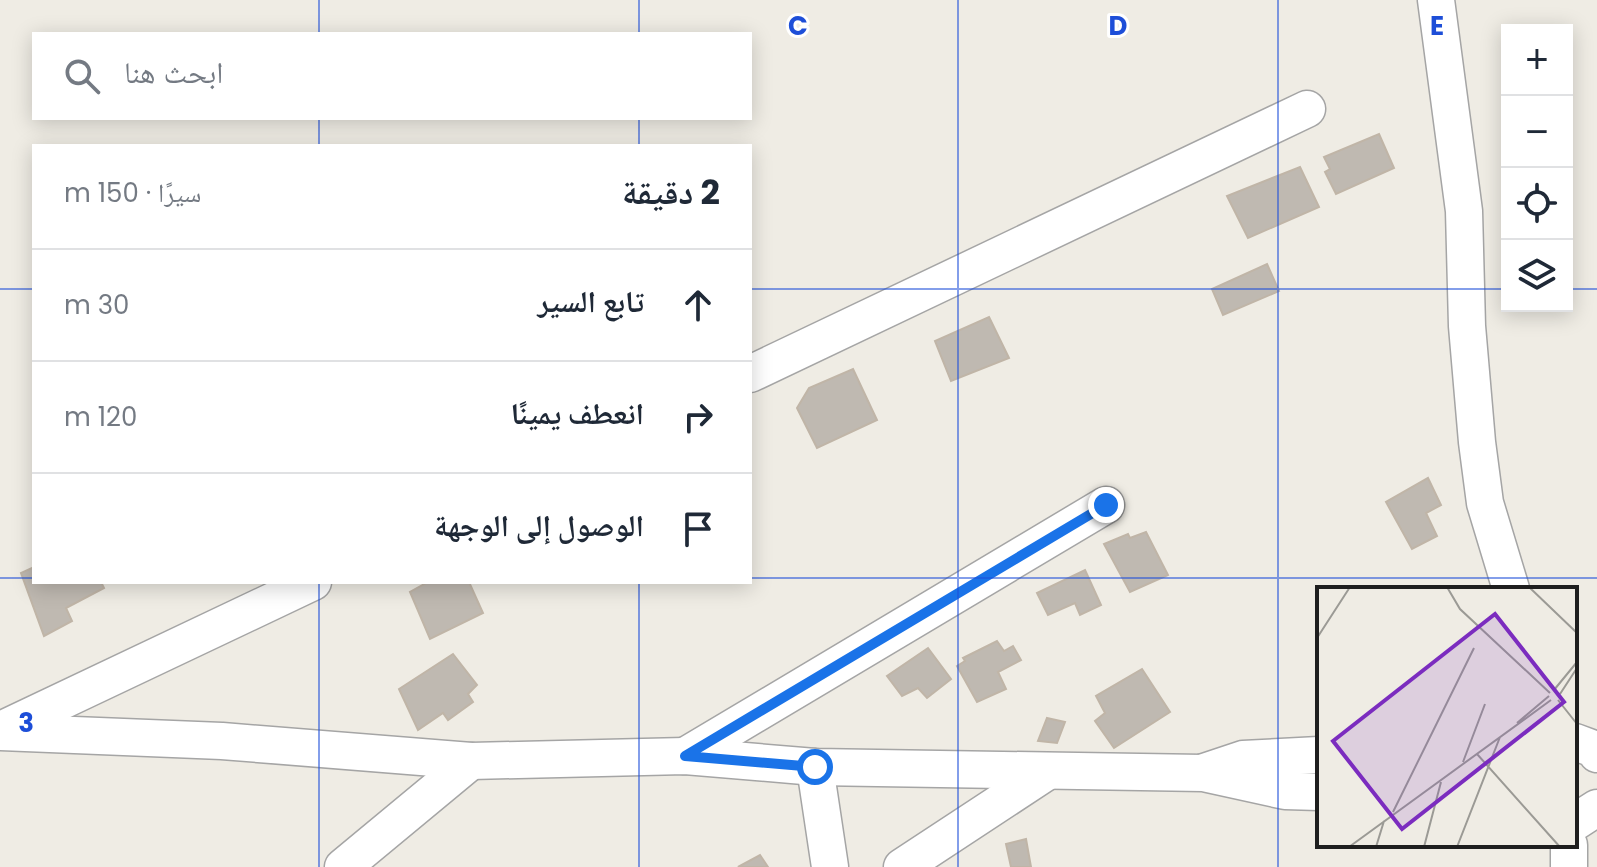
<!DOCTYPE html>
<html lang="ar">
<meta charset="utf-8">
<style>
:root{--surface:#fff;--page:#f2f2f3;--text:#1f2937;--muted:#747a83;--line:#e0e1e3}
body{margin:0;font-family:Poppins,"Noto Naskh Arabic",sans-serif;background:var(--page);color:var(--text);direction:rtl}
.controls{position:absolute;right:24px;top:24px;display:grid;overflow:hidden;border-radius:0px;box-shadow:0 4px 20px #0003}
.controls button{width:72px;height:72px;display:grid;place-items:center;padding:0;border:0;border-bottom:2px solid var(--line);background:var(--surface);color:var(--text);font:40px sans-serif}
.stop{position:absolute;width:24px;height:24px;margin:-18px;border:6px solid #1a73e8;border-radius:50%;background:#fff}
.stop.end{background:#1a73e8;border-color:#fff;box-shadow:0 2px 8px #0008}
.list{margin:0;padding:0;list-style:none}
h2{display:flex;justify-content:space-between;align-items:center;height:104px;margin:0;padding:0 32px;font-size:34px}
h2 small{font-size:26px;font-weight:400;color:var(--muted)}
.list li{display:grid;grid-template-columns:52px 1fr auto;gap:24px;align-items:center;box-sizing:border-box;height:112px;padding:0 32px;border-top:2px solid var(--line)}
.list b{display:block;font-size:30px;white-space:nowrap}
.list em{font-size:26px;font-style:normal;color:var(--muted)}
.icon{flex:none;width:44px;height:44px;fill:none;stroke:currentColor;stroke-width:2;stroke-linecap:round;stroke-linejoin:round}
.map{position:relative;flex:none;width:1597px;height:867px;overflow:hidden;direction:ltr}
.search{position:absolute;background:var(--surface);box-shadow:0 4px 20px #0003;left:32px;top:32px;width:720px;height:88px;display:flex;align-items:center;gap:20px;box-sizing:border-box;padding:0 28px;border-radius:0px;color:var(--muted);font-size:30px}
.panel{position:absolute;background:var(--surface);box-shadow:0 4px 20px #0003;left:32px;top:144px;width:720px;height:440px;border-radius:0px;direction:rtl}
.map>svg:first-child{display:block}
.building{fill:#bfb9b1;stroke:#c0b5a7;stroke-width:2}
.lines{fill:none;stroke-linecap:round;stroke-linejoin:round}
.minor-casing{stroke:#a5a5a5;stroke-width:39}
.minor{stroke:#fff;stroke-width:36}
.route{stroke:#1a73e8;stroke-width:10}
.grid{fill:none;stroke:#1d4ed8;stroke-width:2;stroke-opacity:0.55}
.inset-road{fill:none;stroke:#9b9a95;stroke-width:2}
.view{fill:#7b2cbf;fill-opacity:0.15;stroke:#7b2cbf;stroke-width:4}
.inset-edge{fill:none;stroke:#1e1e1e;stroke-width:4}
.grid-label{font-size:26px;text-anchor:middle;font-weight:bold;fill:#1d4ed8;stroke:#fff;stroke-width:6;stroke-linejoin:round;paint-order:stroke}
</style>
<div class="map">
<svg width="1597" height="867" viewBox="0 0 1597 867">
<rect width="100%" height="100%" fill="#efece4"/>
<g class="building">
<polygon points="1379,134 1394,168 1336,194 1325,172 1330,169 1324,157"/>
<polygon points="1300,167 1319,207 1248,238 1227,196"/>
<polygon points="1267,264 1279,291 1223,315 1212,289"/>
<polygon points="989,317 1009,358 951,381 935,341"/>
<polygon points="853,369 877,420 817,448 797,408 809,388"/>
<polygon points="1428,478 1441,505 1426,513 1437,536 1412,549 1386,502"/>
<polygon points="1146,532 1168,575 1130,592 1104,544 1128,534 1130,538"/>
<polygon points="34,567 34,582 101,582 104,588 66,608 72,621 44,636 21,573"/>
<polygon points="1085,570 1101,605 1080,615 1075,603 1048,615 1037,593"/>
<polygon points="428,582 469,582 483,613 430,639 410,592"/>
<polygon points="997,641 1004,651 1013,646 1021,660 998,672 1006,689 977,702 957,666 965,661 963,658"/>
<polygon points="928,648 951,679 927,698 918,688 902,696 887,676"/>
<polygon points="453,654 477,685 468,694 473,702 448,720 443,713 418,730 399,689"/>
<polygon points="1142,669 1170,712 1114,748 1095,721 1105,713 1096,696"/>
<polygon points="1047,718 1065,722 1057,743 1038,741"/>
<polygon points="1026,839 1031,867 1011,867 1006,844"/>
<polygon points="760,855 768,867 738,867"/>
</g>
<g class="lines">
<g class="minor-casing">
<g id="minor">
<polyline points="1436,0 1464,211 1467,326 1477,442 1485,503 1511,589"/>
<polyline points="750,374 1307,109"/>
<polyline points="3,729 313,582"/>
<polyline points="0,732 222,741 471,761 685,756 815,767 1203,773 1285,791 1319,792"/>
<polyline points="1575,742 1594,749 1597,754"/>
<polyline points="685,756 1106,505"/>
<polyline points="815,767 830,867"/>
<polyline points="1204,772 1243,759 1319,755"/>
<polyline points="1575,822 1597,808"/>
<polyline points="343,867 471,761"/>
<polyline points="902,867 1048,771"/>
<polyline points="1569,867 1569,845"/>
</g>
</g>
<use href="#minor" class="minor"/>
</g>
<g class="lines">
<polyline class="route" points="815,767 685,756 1106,505"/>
</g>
<path class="grid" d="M 319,0 L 319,34M 639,0 L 639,34M 958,0 L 958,867M 1278,0 L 1278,867M 319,118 L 319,146M 639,118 L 639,146M 0,289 L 34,289M 750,289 L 1507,289M 1567,289 L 1597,289M 0,578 L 34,578M 750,578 L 1597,578M 319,582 L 319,867M 639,582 L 639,867"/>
<g transform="translate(1317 587)">
<rect width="260" height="260" fill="#efece4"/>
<path class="inset-road" d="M 130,0 L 143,22 L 233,106M 212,0 L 260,46M 0,51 L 33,0M 237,103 L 260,75M 243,107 L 260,81M 241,113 L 260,137M 200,136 L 232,109M 160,167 L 243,260M 146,175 L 168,117M 76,225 L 157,61M 32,260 L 234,113M 59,260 L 67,234M 107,260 L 124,195M 140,260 L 183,150"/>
<path class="view" d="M 178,27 L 247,115 L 85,242 L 16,154 Z"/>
<rect width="260" height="260" class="inset-edge"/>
</g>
<g class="grid-label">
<text x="798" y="35">C</text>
<text x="1118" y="35">D</text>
<text x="1437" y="35">E</text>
<text x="26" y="732">3</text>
</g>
</svg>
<div class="controls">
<button>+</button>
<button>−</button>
<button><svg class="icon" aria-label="locate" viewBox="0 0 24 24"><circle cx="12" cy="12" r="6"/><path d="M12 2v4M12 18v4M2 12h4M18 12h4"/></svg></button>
<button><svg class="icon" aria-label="layers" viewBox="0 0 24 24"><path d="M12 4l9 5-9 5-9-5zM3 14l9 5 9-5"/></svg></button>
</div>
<div class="stop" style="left:815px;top:767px"></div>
<div class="stop end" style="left:1106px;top:505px"></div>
<div class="search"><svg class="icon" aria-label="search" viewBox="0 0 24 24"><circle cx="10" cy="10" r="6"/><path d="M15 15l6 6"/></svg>ابحث هنا</div>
<section class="panel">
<h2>2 دقيقة<small>سيرًا · 150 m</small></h2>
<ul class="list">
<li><svg class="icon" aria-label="ahead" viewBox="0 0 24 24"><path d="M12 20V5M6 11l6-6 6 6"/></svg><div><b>تابع السير</b></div><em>30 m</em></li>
<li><svg class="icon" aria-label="right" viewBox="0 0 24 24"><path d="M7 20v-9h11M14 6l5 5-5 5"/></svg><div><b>انعطف يمينًا</b></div><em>120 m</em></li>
<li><svg class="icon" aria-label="arrive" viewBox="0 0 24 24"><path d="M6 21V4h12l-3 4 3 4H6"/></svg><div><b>الوصول إلى الوجهة</b></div></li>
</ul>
</section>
</div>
